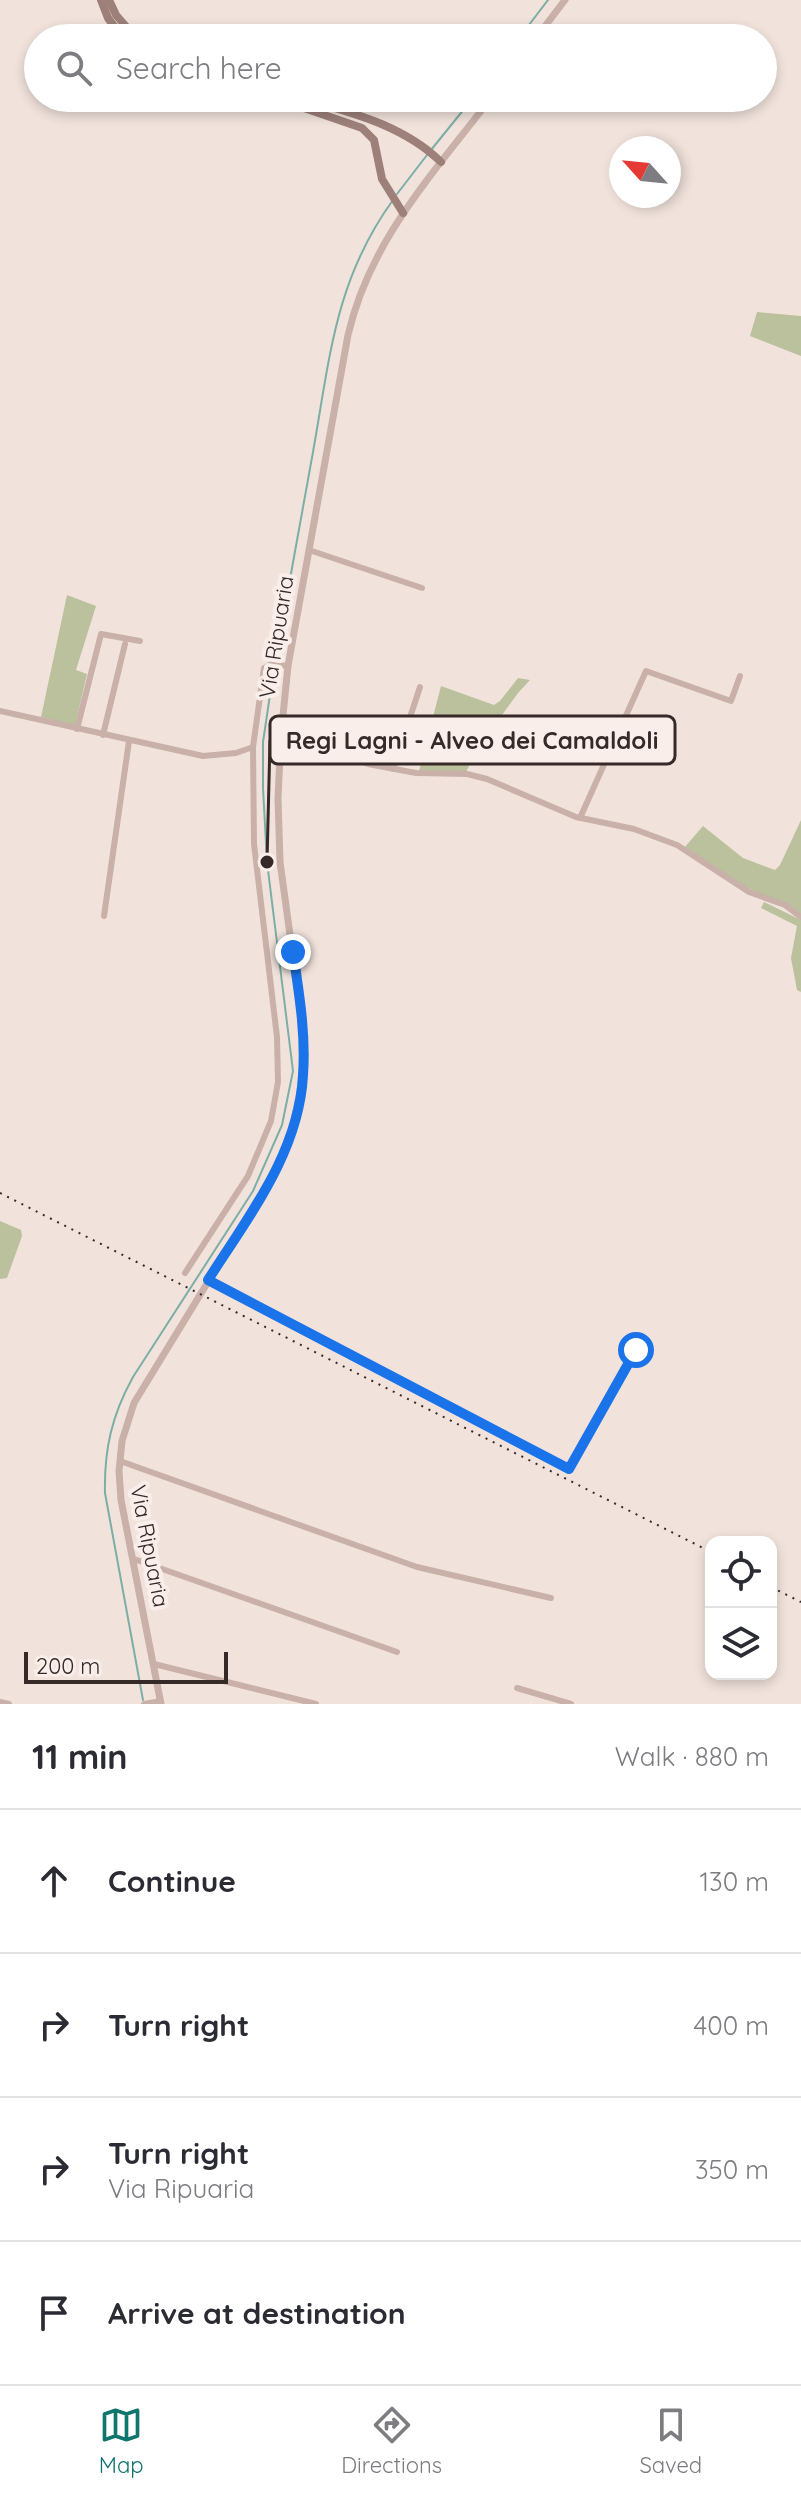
<!DOCTYPE html>
<meta charset="utf-8">
<style>
:root{--surface:#fff;--page:#f7f7f7;--text:#2b2b33;--muted:#7c7c81;--line:#e1e1e2;--accent:#0f766e}
body{margin:0;font-family:Quicksand,sans-serif;background:var(--page);color:var(--text)}
.controls{position:absolute;right:24px;bottom:24px;display:grid;overflow:hidden;border-radius:16px;box-shadow:0 4px 12px #0003}
.controls button{width:72px;height:72px;display:grid;place-items:center;padding:0;border:0;border-bottom:2px solid var(--line);background:var(--surface);color:var(--text);font:40px sans-serif}
.compass{position:absolute;left:609px;top:136px;width:72px;height:72px;border-radius:50%;background:var(--surface);box-shadow:0 4px 12px #0003;rotate:297deg}
.scale{position:absolute;left:24px;bottom:20px;width:204px;box-sizing:border-box;padding-left:8px;border:4px solid #362a28;border-top:0;font-size:22px;line-height:28px;white-space:nowrap;color:#362a28;-webkit-text-stroke:6px #f9eee9;paint-order:stroke}
.stop{position:absolute;width:24px;height:24px;margin:-18px;border:6px solid #1a73e8;border-radius:50%;background:#fff}
.stop.end{background:#1a73e8;border-color:#fff;box-shadow:0 2px 8px #0008}
.list{margin:0;padding:0;list-style:none}
h2{display:flex;justify-content:space-between;align-items:center;height:104px;margin:0;padding:0 32px;font-size:34px}
h2 small{font-size:26px;font-weight:400;color:var(--muted)}
.list li{display:grid;grid-template-columns:52px 1fr auto;gap:24px;align-items:center;box-sizing:border-box;height:144px;padding:0 32px;border-top:2px solid var(--line)}
.list b{display:block;font-size:30px;white-space:nowrap}
.list p{margin:0;font-size:26px;white-space:nowrap;color:var(--muted)}
.list em{font-size:26px;font-style:normal;color:var(--muted)}
.icon{flex:none;width:44px;height:44px;fill:none;stroke:currentColor;stroke-width:2;stroke-linecap:round;stroke-linejoin:round}
.map{position:relative;flex:none;width:801px;height:1704px;overflow:hidden}
.search{position:absolute;background:var(--surface);box-shadow:0 4px 12px #0003;left:24px;right:24px;top:24px;height:88px;display:flex;align-items:center;gap:20px;box-sizing:border-box;padding:0 28px;border-radius:44px;color:var(--muted);font-size:30px}
.sheet{height:680px;background:var(--surface)}
nav{display:flex;justify-content:space-around;align-items:center;box-sizing:border-box;height:112px;border-top:2px solid var(--line);background:var(--surface);font-size:22px;color:var(--muted)}
nav a{display:grid;justify-items:center;gap:4px}
nav .on{color:var(--accent)}
.map>svg:first-child{display:block}
.green{fill:#bbc09d}
.lines{fill:none;stroke-linecap:round;stroke-linejoin:round}
.stream{stroke:#7caea6;stroke-width:2}
.minor{stroke:#c9b1a9;stroke-width:6}
.tertiary{stroke:#c9b1a9;stroke-width:7}
.secondary{stroke:#9d807a;stroke-width:8}
.rail{stroke:#362a28;stroke-width:2;stroke-dasharray:2 6;stroke-linecap:butt}
.route{stroke:#1a73e8;stroke-width:10}
.labels{text-anchor:middle;dominant-baseline:central;stroke-width:8;stroke-linejoin:round;paint-order:stroke}
.street-label{font-size:22px;fill:#362a28;stroke:#f9eee9}
.leader{fill:none;stroke:#362a28;stroke-width:3}
.callout-dot{fill:#362a28;stroke:#f9eee9;stroke-width:3}
.callout{fill:#f9eee9;stroke:#362a28;stroke-width:3}
.callout-label{font-size:24px;text-anchor:middle;font-weight:bold;fill:#362a28}
</style>
<div class="map">
<svg width="801" height="1704" viewBox="0 0 801 1704">
<rect width="100%" height="100%" fill="#f1e3dc"/>
<g class="green">
<polygon points="757,312 801,316 801,356 750,336"/>
<polygon points="67,595 96,606 76,670 87,674 75,726 41,717"/>
<polygon points="518,678 530,680 518,693 480,745 466,772 419,771 441,686 494,705 500,701"/>
<polygon points="801,820 801,915 742,885 684,848 703,826 743,858 775,870 780,865"/>
<polygon points="764,902 801,920 801,992 797,990 791,958 797,926 761,908"/>
<polygon points="0,1221 21,1230 22,1236 7,1278 0,1279"/>
</g>
<g class="lines">
<g class="stream">
<polyline points="519,38 548,0"/>
<polyline points="431,150 473,98"/>
<polyline points="397,194 427,155"/>
<path d="M 275,662 C 288,592 300,522 313,452 C 330,357 335,280 393,200"/>
<path d="M 143,1700 L 105,1493 C 104,1449 112,1415 133,1377 L 253,1191 L 282,1125 L 293,1071 L 267,862 L 263,788 L 263,742 L 274,668"/>
</g>
<g class="minor">
<polyline points="309,550 422,588"/>
<polyline points="0,711 203,756 236,753 253,747"/>
<polyline points="77,729 101,634 140,641"/>
<polyline points="103,735 125,644"/>
<polyline points="281,735 368,764 416,773 467,774 487,779 576,817 634,829 677,845 749,892 785,905 801,917"/>
<polyline points="393,769 420,687"/>
<polyline points="580,818 646,671 731,701 740,676"/>
<polyline points="104,916 129,741"/>
<polyline points="185,1273 248,1176 271,1121 278,1082 277,1037 254,844 253,747 264,668 271,664 288,666"/>
<polyline points="208,1280 569,1469 636,1350"/>
<polyline points="120,1461 417,1567 551,1598"/>
<polyline points="134,1559 397,1652"/>
<polyline points="154,1664 316,1704"/>
<polyline points="517,1688 571,1704"/>
<polyline points="0,1702 9,1704"/>
<polyline points="144,1704 161,1701"/>
</g>
<g class="tertiary">
<polyline points="536,38 565,0"/>
<path d="M 161,1704 L 121,1500 L 119,1471 L 122,1441 L 134,1403 L 277,1169 L 293,1125 L 303,1078 L 303,1029 L 280,862 L 278,798 L 281,735 L 288,666 L 348,335 C 370,240 433,174 491,98"/>
</g>
<g class="secondary">
<polyline points="101,0 108,18 123,38"/>
<polyline points="109,0 116,15 136,38"/>
<polyline points="275,98 362,128 374,140 382,179 403,213"/>
<path d="M 301,98 C 352,113 403,125 441,162"/>
</g>
<g class="rail">
<polyline points="0,1193 711,1552"/>
<polyline points="771,1587 801,1602"/>
</g>
</g>
<g class="lines">
<path class="route" d="M 293,952 C 299,993 306,1034 303,1075 C 299,1153 248,1217 208,1280 L 569,1469 L 636,1350"/>
</g>
<g class="labels">
<g class="street-label">
<text transform="translate(276 637) rotate(-81)">Via Ripuaria</text>
<text transform="translate(150 1546) rotate(79)">Via Ripuaria</text>
</g>
</g>
<path class="leader" d="M267 862L270 740"/>
<circle class="callout-dot" cx="267" cy="862" r="8"/>
<rect class="callout" x="270" y="716" width="405" height="48" rx="8"/>
<g class="callout-label">
<text x="472" y="749">Regi Lagni - Alveo dei Camaldoli</text>
</g>
</svg>
<div class="controls">
<button><svg class="icon" aria-label="locate" viewBox="0 0 24 24"><circle cx="12" cy="12" r="6"/><path d="M12 2v4M12 18v4M2 12h4M18 12h4"/></svg></button>
<button><svg class="icon" aria-label="layers" viewBox="0 0 24 24"><path d="M12 4l9 5-9 5-9-5zM3 14l9 5 9-5"/></svg></button>
</div>
<svg class="compass" viewBox="-18 -18 36 36"><path d="M0-13l5 13h-10z" fill="#e53935"/><path d="M0 13l5-13h-10z" fill="#7c7c81"/></svg>
<div class="scale">200 m</div>
<div class="stop" style="left:636px;top:1350px"></div>
<div class="stop end" style="left:293px;top:952px"></div>
<div class="search"><svg class="icon" aria-label="search" viewBox="0 0 24 24"><circle cx="10" cy="10" r="6"/><path d="M15 15l6 6"/></svg>Search here</div>
</div>
<section class="sheet">
<h2>11 min<small>Walk · 880 m</small></h2>
<ul class="list">
<li><svg class="icon" aria-label="ahead" viewBox="0 0 24 24"><path d="M12 20V5M6 11l6-6 6 6"/></svg><div><b>Continue</b></div><em>130 m</em></li>
<li><svg class="icon" aria-label="right" viewBox="0 0 24 24"><path d="M7 20v-9h11M14 6l5 5-5 5"/></svg><div><b>Turn right</b></div><em>400 m</em></li>
<li><svg class="icon" aria-label="right" viewBox="0 0 24 24"><path d="M7 20v-9h11M14 6l5 5-5 5"/></svg><div><b>Turn right</b><p>Via Ripuaria</p></div><em>350 m</em></li>
<li><svg class="icon" aria-label="arrive" viewBox="0 0 24 24"><path d="M6 21V4h12l-3 4 3 4H6"/></svg><div><b>Arrive at destination</b></div></li>
</ul>
</section>
<nav>
<a class="on"><svg class="icon" aria-label="map" viewBox="0 0 24 24"><path d="M3 6l6-2 6 2 6-2v14l-6 2-6-2-6 2zM9 4v14M15 6v14"/></svg>Map</a>
<a><svg class="icon" aria-label="directions" viewBox="0 0 24 24"><path d="M12 3l9 9-9 9-9-9zM9 14v-3h6M13 9l2 2-2 2"/></svg>Directions</a>
<a><svg class="icon" aria-label="saved" viewBox="0 0 24 24"><path d="M7 4h10v16l-5-4-5 4z"/></svg>Saved</a>
</nav>
